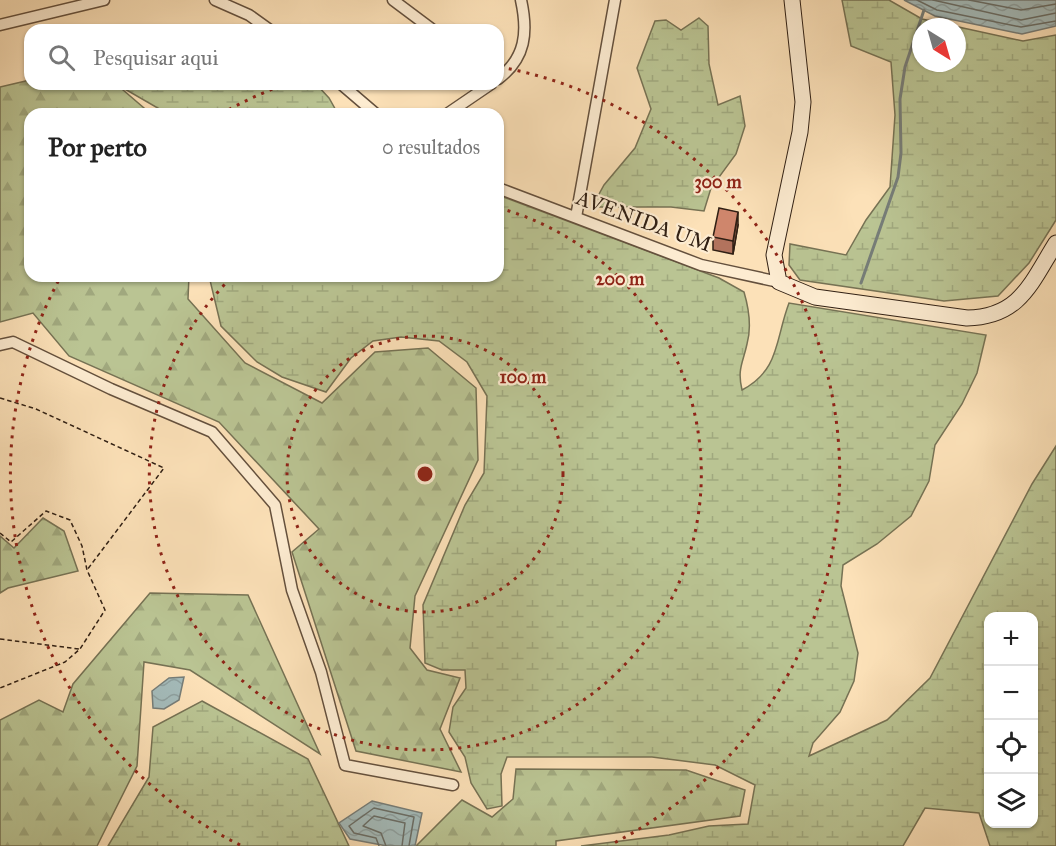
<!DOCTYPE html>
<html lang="pt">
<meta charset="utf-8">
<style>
:root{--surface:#fff;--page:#f2f2f2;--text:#222;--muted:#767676;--line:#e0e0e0}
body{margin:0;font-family:"IM FELL Great Primer",serif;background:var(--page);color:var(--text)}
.controls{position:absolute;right:18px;bottom:18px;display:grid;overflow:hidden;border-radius:12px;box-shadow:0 2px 4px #0004}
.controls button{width:54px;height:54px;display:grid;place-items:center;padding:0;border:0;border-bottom:2px solid var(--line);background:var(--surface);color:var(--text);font:30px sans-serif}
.compass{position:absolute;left:912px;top:18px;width:54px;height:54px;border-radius:50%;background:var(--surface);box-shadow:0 2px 4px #0004;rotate:143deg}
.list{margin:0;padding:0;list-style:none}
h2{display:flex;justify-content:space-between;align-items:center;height:78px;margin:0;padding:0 24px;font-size:26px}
h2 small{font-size:20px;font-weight:400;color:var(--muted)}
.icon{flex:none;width:33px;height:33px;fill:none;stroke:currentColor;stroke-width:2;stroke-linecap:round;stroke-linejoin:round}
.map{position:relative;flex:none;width:1056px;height:846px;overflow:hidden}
.search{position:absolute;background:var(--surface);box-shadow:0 2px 4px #0004;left:24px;top:24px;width:480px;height:66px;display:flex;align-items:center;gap:15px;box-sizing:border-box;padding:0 21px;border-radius:18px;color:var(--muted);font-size:22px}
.panel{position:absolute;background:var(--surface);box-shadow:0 2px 4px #0004;left:24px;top:108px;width:480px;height:174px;border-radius:18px}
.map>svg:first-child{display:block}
.forest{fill:url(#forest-firs);stroke:#767254;stroke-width:1.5}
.wetland{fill:url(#wetland-marsh);stroke:#767254;stroke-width:1.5;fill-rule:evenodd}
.water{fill:url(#water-waves);stroke:#767d78;stroke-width:1.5}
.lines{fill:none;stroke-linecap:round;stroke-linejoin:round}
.shore{stroke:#6a6e67;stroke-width:1.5}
.stream{stroke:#767d78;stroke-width:3}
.street-casing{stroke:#64503d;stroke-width:13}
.secondary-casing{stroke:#312014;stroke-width:17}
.path{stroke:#312014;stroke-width:1.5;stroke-dasharray:4.5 3;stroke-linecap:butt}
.street{stroke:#fdecd1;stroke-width:10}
.secondary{stroke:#fdecd1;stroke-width:15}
.wall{fill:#b2735d;stroke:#312014;stroke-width:1.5}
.shaded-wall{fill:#915e4c;stroke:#312014;stroke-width:1.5}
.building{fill:#cf866c;stroke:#312014;stroke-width:1.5}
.ring{fill:none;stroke:#8f2418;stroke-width:3;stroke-dasharray:3 6}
.labels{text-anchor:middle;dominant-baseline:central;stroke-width:4.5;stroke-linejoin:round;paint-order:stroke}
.street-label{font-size:21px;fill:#312014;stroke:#fdecd1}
.centre{fill:#8f2418;stroke:#fdecd1;stroke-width:3}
.ring-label{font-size:18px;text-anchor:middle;font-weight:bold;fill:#8f2418;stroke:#fdecd1;stroke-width:4.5;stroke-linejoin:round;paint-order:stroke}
</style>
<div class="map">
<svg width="1056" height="846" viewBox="0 0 1056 846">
<defs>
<pattern id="forest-firs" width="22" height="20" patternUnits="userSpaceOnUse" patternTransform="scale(1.5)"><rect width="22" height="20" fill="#bac493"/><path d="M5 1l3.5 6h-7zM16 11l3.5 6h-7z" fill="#a0a87e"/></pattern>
<pattern id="wetland-marsh" width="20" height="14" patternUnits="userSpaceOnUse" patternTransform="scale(1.5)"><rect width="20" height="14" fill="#bac493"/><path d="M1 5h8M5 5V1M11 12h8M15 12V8" fill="none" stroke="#a0a87e"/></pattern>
<pattern id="water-waves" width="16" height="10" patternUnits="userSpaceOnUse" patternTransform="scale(1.5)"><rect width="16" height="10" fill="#a4bbba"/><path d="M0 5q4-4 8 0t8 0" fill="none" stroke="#8ea09f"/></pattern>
</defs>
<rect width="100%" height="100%" fill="#fce1b8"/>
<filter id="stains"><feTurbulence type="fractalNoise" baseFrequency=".00333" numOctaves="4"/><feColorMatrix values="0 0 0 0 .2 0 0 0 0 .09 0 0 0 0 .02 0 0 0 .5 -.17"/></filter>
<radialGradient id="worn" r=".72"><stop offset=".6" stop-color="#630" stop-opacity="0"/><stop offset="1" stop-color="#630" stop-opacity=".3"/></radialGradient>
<g class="forest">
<polygon points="30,80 30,84 116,84 151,114 30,114 30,276 189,276 188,299 245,363 322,403 375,352 428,348 476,388 478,460 415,596 410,648 427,670 460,678 440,729 461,772 356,751 292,552 319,529 219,422 69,356 33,313 0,322 0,87"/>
<polygon points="43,518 64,531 78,571 8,588 0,593 0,536 14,548"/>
<polygon points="150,593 248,595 320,754 190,670 144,662 137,766 97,846 0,846 0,720 39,700 63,712 73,684"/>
<polygon points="516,769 686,770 745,790 740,816 556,841 556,846 416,846 462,800 492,817 513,799"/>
</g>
<g class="wetland">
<path d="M 842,0 L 889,0 L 922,19 L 1023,41 L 1056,35 L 1056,220 L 1029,263 L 998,296 L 944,301 L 800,280 L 789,265 L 790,244 L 846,255 L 866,220 L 890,187 L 895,115 L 891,62 L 851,46 ZM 921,27 L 957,27 L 957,63 L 921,63 Z"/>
<polygon points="699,18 708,26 709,64 718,105 740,96 745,126 736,154 711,188 704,211 671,207 592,207 604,185 635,148 651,109 637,68 655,21 666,20 681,30"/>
<polygon points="122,84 316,84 329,98 338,114 168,114 123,88"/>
<path d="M 498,195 L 719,278 L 744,292 C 749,309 752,326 747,344 C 743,363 737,369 742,390 C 780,370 775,340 789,303 L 986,335 L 977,373 L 962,404 L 935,445 L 929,481 L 911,516 L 877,544 L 843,565 L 841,586 L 858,653 L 854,681 L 840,712 L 813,743 L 809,756 L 887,720 L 930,678 L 1032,484 L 1056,446 L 1056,846 L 990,846 L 979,813 L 925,808 L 903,846 L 581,846 L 669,835 L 709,826 L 748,824 L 755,785 L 715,765 L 652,757 L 507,757 L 501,774 L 502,806 L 487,809 L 471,783 L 465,757 L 449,732 L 453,707 L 466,688 L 465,670 L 442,670 L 425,663 L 423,605 L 465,505 L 484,473 L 487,396 L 467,362 L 439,341 L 401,337 L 373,341 L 351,358 L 326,392 L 282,377 L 257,362 L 221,326 L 209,276 L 498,276 ZM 1034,616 L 1034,824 L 988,824 L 988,616 Z"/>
<polygon points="202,701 308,759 349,846 108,846 149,777 153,727"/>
</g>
<g class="water">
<polygon points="904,0 1056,0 1056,26 1022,34 935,16"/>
<polygon points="184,677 179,700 164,709 153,708 152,691 169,678"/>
<polygon points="372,801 422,813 415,846 387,846 350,839 339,823"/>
</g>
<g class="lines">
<g class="shore">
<polyline points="917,0 937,10 1021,27 1056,21"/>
<polyline points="933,0 1021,20 1056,13"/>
<polyline points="969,0 1021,10 1056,4"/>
<polyline points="379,846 376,838 354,833 349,826 374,808 414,817 409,846"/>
<polyline points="386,846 381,833 363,826 374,816 405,823 402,846"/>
</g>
<polyline class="stream" points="861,283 898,177 901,153 900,99 905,67 924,10"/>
<g class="street-casing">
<g id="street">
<polyline points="215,0 249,15 270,30"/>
<polyline points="393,0 433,30"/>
<polyline points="0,25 104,0"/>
<path d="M 498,79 C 526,58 528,32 521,0"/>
<polyline points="341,84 376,114"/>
<polyline points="447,114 491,84"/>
<polyline points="498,188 701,265 779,282"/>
<polyline points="576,217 615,0"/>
<polyline points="0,345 13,342 111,389 212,432 275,505 292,590 321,672 345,765 453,785"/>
</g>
</g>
<g class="secondary-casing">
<path id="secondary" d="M 792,0 L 803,102 L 800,132 L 774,255 L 779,282 L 815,297 L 967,318 C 1020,317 1031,283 1056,243"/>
</g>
<g class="path">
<polyline points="0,398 36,409 164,468 87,570"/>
<polyline points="0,533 11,542 46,511 70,520 82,546 87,570 105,610 80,649 65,662 0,688"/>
<polyline points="0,639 79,649"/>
</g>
<use href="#street" class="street"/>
<use href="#secondary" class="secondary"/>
</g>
<polygon class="wall" points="738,225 733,254 713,250 713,237"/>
<polygon class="shaded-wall" points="738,212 738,225 733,254 733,241"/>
<polygon class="building" points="719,208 738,212 733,241 713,237"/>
<g class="ring">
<circle cx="425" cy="474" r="138"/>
<path d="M499 208A276 276 0 1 1 232 277"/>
<path d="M240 845A414 414 0 0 1 61 276M221 114A414 414 0 0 1 283 85M500 67A414 414 0 0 1 610 845"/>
</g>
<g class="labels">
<g class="street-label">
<text transform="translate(644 221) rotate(20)">AVENIDA UM</text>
</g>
</g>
<circle cx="425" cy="474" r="9" class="centre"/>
<g class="ring-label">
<text x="718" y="188">300 m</text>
<text x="620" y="285">200 m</text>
<text x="523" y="383">100 m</text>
</g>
<rect width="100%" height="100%" filter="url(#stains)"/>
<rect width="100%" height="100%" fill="url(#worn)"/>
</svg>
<div class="controls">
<button>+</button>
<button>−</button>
<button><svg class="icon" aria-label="locate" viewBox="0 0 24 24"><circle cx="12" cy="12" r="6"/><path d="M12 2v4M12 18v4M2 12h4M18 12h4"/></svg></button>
<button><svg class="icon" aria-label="layers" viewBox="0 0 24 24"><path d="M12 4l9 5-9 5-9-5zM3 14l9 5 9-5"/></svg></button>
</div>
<svg class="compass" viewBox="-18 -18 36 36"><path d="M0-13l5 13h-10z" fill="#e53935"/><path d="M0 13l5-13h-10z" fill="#767676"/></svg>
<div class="search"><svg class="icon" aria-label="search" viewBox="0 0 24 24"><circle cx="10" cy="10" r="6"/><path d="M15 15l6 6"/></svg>Pesquisar aqui</div>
<section class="panel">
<h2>Por perto<small>0 resultados</small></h2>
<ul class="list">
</ul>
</section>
</div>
